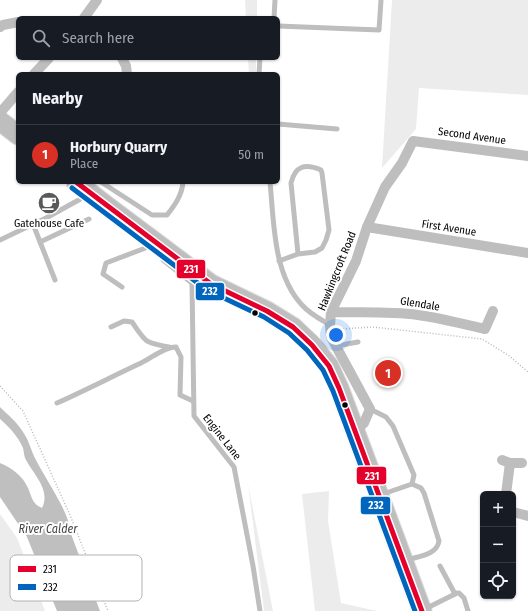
<!DOCTYPE html>
<meta charset="utf-8">
<style>
:root{--surface:#171b24;--page:#20242c;--text:#f1f3f6;--muted:#9ea1a6;--line:#363941;--accent:#d93025}
body{margin:0;font-family:"Fira Sans Condensed",sans-serif;background:var(--page);color:var(--text)}
.controls{position:absolute;right:12px;bottom:12px;display:grid;overflow:hidden;border-radius:6px;box-shadow:0 1px 3px #0004}
.controls button{width:36px;height:36px;display:grid;place-items:center;padding:0;border:0;border-bottom:1px solid var(--line);background:var(--surface);color:var(--text);font:20px sans-serif}
.you{position:absolute;left:336px;top:335px;width:14px;height:14px;margin:-10px;border:3px solid #fff;border-radius:50%;background:#1a73e8;box-shadow:0 0 0 6px #1a73e833}
.badge{display:grid;place-items:center;width:26px;height:26px;border-radius:50%;background:var(--accent);color:#fff;font-size:13px;font-weight:700}
.pin{position:absolute;translate:-50% -50%;border:2px solid #fff;box-shadow:0 1px 4px #0006}
.list{margin:0;padding:0;list-style:none}
h2{display:flex;justify-content:space-between;align-items:center;height:52px;margin:0;padding:0 16px;font-size:17px}
h2 small{font-size:13px;font-weight:400;color:var(--muted)}
.list li{display:grid;grid-template-columns:26px 1fr auto;gap:12px;align-items:center;box-sizing:border-box;height:60px;padding:0 16px;border-top:1px solid var(--line)}
.list b{display:block;font-size:15px;white-space:nowrap}
.list p{margin:0;font-size:13px;white-space:nowrap;color:var(--muted)}
.list em{font-size:13px;font-style:normal;color:var(--muted)}
.icon{flex:none;width:22px;height:22px;fill:none;stroke:currentColor;stroke-width:2;stroke-linecap:round;stroke-linejoin:round}
.map{position:relative;flex:none;width:528px;height:611px;overflow:hidden}
.search{position:absolute;background:var(--surface);box-shadow:0 1px 3px #0004;left:16px;top:16px;width:264px;height:44px;display:flex;align-items:center;gap:10px;box-sizing:border-box;padding:0 14px;border-radius:6px;color:var(--muted);font-size:15px}
.panel{position:absolute;background:var(--surface);box-shadow:0 1px 3px #0004;left:16px;top:72px;width:264px;height:112px;border-radius:6px}
.map>svg:first-child{display:block}
.green{fill:#ececec}
.water{fill:#bfbfbf}
.lines{fill:none;stroke-linecap:round;stroke-linejoin:round}
.highway-casing{stroke:#dbdbdb;stroke-width:21}
.path{stroke:#b9b9b9;stroke-width:1.5;stroke-dasharray:1 2;stroke-linecap:butt}
.lane{stroke:#bebebe;stroke-width:5}
.street{stroke:#bebebe;stroke-width:10}
.highway{stroke:#bebebe;stroke-width:19}
.bus-1-casing{stroke:#fff;stroke-width:8}
.bus-2-casing{stroke:#fff;stroke-width:8}
.bus-1{stroke:#e4002b;stroke-width:5}
.bus-2{stroke:#0065bd;stroke-width:5}
.bus-dot{fill:#000;stroke:#fff;stroke-width:1.5}
.labels{text-anchor:middle;dominant-baseline:central;stroke-width:4;stroke-linejoin:round;paint-order:stroke}
.street-label{font-size:11px;fill:#000;stroke:#fff}
.poi-label{font-size:11px;fill:#000;stroke:#fff}
.water-label{font-size:12px;font-style:italic;fill:#444;stroke:#fff}
.key{fill:#fff;stroke:#b2b2b2;stroke-width:1}
.key-label{font-size:11px;fill:#000}
.line-badge{stroke:#fff;stroke-width:1.5}
.badge-label{font-size:11px;text-anchor:middle;font-weight:bold;fill:#fff}
</style>
<div class="map">
<svg width="528" height="611" viewBox="0 0 528 611">
<rect width="100%" height="100%" fill="#fff"/>
<g class="green">
<polygon points="245,0 257,0 257,18 246,18"/>
<polygon points="392,0 528,0 528,95 419,88 416,129 382,168"/>
<polygon points="248,58 256,58 256,74 249,74"/>
<polygon points="248,484 273,611 264,611"/>
<polygon points="329,491 328,521 341,603 377,611 315,611 302,494"/>
<polygon points="0,514 17,538 45,611 0,611"/>
</g>
<path class="water" d="M 0,407 C 8,415 17,422 23,432 C 29,440 31,451 36,460 C 46,480 70,513 71,534 L 100,611 L 57,611 L 27,537 L 0,497 L 0,463 C 12,468 23,476 28,488 C 32,497 32,504 42,508 C 51,490 34,475 26,460 C 24,457 24,452 23,448 C 18,436 9,427 0,419 Z"/>
<g class="lines">
<g class="highway-casing">
<g id="highway">
<polyline points="0,121 18,135"/>
<polyline points="76,182 107,206 211,284 267,311 293,327 312,345 329,366 339,388 422,611"/>
</g>
</g>
<g class="path">
<polyline points="340,329 373,327 482,339 508,355 528,372"/>
<polyline points="0,386 23,411 70,515 108,611"/>
</g>
<g class="lane">
<polyline points="274,18 275,0"/>
<polyline points="278,26 379,30 381,0"/>
<polyline points="259,74 260,58"/>
<polyline points="278,124 337,129"/>
<path d="M 101,182 L 152,215 L 167,215 C 175,205 182,195 183,182"/>
<path d="M 270,182 C 274,222 273,274 302,305 C 310,314 320,319 330,325"/>
<polyline points="33,224 55,280"/>
<polyline points="0,240 46,218 86,196"/>
<polyline points="40,242 89,219"/>
<polyline points="163,260 192,283"/>
<path d="M 279,261 L 298,254 L 315,252 L 322,248 L 326,240 L 329,230 L 322,173 L 321,170 C 305,163 295,166 291,183 L 298,254"/>
<polyline points="195,277 192,283 194,416 234,467 253,566 260,611"/>
<polyline points="122,287 103,274 106,263 148,247 151,249"/>
<path d="M 111,327 L 124,321 L 132,322 C 146,342 144,343 169,347"/>
<polyline points="336,346 358,342"/>
<path d="M 57,403 C 86,390 113,376 141,363 C 152,358 164,347 176,347 L 181,357 L 180,395 L 193,401"/>
<polyline points="370,409 386,417 393,426 414,475 412,484"/>
<path d="M 383,494 L 412,484 L 421,488 L 424,493 L 439,541 C 437,555 419,556 407,560"/>
<polyline points="440,566 455,594"/>
<polyline points="425,609 457,593 459,593 464,598 468,611"/>
</g>
<g class="street">
<polyline points="84,18 97,0"/>
<polyline points="0,27 3,25 18,22"/>
<polyline points="122,58 126,66 127,74"/>
<polyline points="34,74 49,58"/>
<polyline points="0,113 18,92"/>
<polyline points="367,227 528,253"/>
<path d="M 331,312 C 360,313 389,311 418,315 C 440,318 463,324 485,329 L 493,311"/>
<polyline points="355,431 364,423 370,409 331,337 330,325 331,312 356,261 367,227 385,187 402,163 413,141 528,156"/>
<polyline points="502,460 510,463 522,463"/>
<polyline points="506,494 510,463"/>
<polyline points="513,512 528,516"/>
</g>
<use href="#highway" class="highway"/>
<g class="bus-1-casing">
<polyline id="bus-1" points="76,182 211,284 267,311 293,327 312,345 329,366 339,388 422,611"/>
</g>
<g class="bus-2-casing">
<polyline id="bus-2" points="72,188 207,290 264,317 289,333 307,350 323,370 333,391 415,611"/>
</g>
<use href="#bus-1" class="bus-1"/>
<use href="#bus-2" class="bus-2"/>
</g>
<defs>
<g id="cafe-disc" transform="scale(1.15)"><circle r="9.5" fill="#595959" stroke="#fff"/><path d="M-5.5-4.5H6V0H3Q3 3.5 0 3.5H-2.5Q-5.5 3.5-5.5 0ZM3-3.2v2h1.7v-2ZM-6 4.5H4V6H-6Z" fill="#fff"/></g>
</defs>
<g fill-rule="evenodd">
<use href="#cafe-disc" x="49" y="203"/>
</g>
<g class="bus-dot">
<circle cx="255" cy="313" r="3.5"/>
<circle cx="345" cy="405" r="3.5"/>
</g>
<g class="labels">
<g class="street-label">
<text transform="translate(472 136) rotate(8)">Second Avenue</text>
<text transform="translate(449 228) rotate(9)">First Avenue</text>
<text transform="translate(337 271) rotate(-68)">Hawkingcroft Road</text>
<text transform="translate(420 304) rotate(9)">Glendale</text>
<text transform="translate(222 437) rotate(52)">Engine Lane</text>
</g>
<g class="poi-label">
<text x="49" y="223">Gatehouse Cafe</text>
</g>
<g class="water-label">
<text x="48" y="529">River Calder</text>
</g>
</g>
<rect x="10" y="555" width="132" height="46" rx="6" class="key"/>
<rect x="18" y="566" width="18" height="6" fill="#e4002b"/>
<rect x="18" y="584" width="18" height="6" fill="#0065bd"/>
<g class="key-label">
<text x="43" y="573">231</text>
<text x="43" y="591">232</text>
</g>
<g class="line-badge">
<rect x="176" y="259" width="30" height="20" rx="4" fill="#e4002b"/>
<rect x="195" y="282" width="30" height="19" rx="4" fill="#0065bd"/>
<rect x="356" y="466" width="31" height="19" rx="4" fill="#e4002b"/>
<rect x="360" y="496" width="31" height="19" rx="4" fill="#0065bd"/>
</g>
<g class="badge-label">
<text x="191" y="273">231</text>
<text x="210" y="295">232</text>
<text x="372" y="480">231</text>
<text x="376" y="509">232</text>
</g>
</svg>
<div class="controls">
<button>+</button>
<button>−</button>
<button><svg class="icon" aria-label="locate" viewBox="0 0 24 24"><circle cx="12" cy="12" r="6"/><path d="M12 2v4M12 18v4M2 12h4M18 12h4"/></svg></button>
</div>
<div class="you"></div>
<div class="pin badge" style="left:388px;top:373px">1</div>
<div class="search"><svg class="icon" aria-label="search" viewBox="0 0 24 24"><circle cx="10" cy="10" r="6"/><path d="M15 15l6 6"/></svg>Search here</div>
<section class="panel">
<h2>Nearby<small></small></h2>
<ul class="list">
<li><span class="badge">1</span><div><b>Horbury Quarry</b><p>Place</p></div><em>50 m</em></li>
</ul>
</section>
</div>
